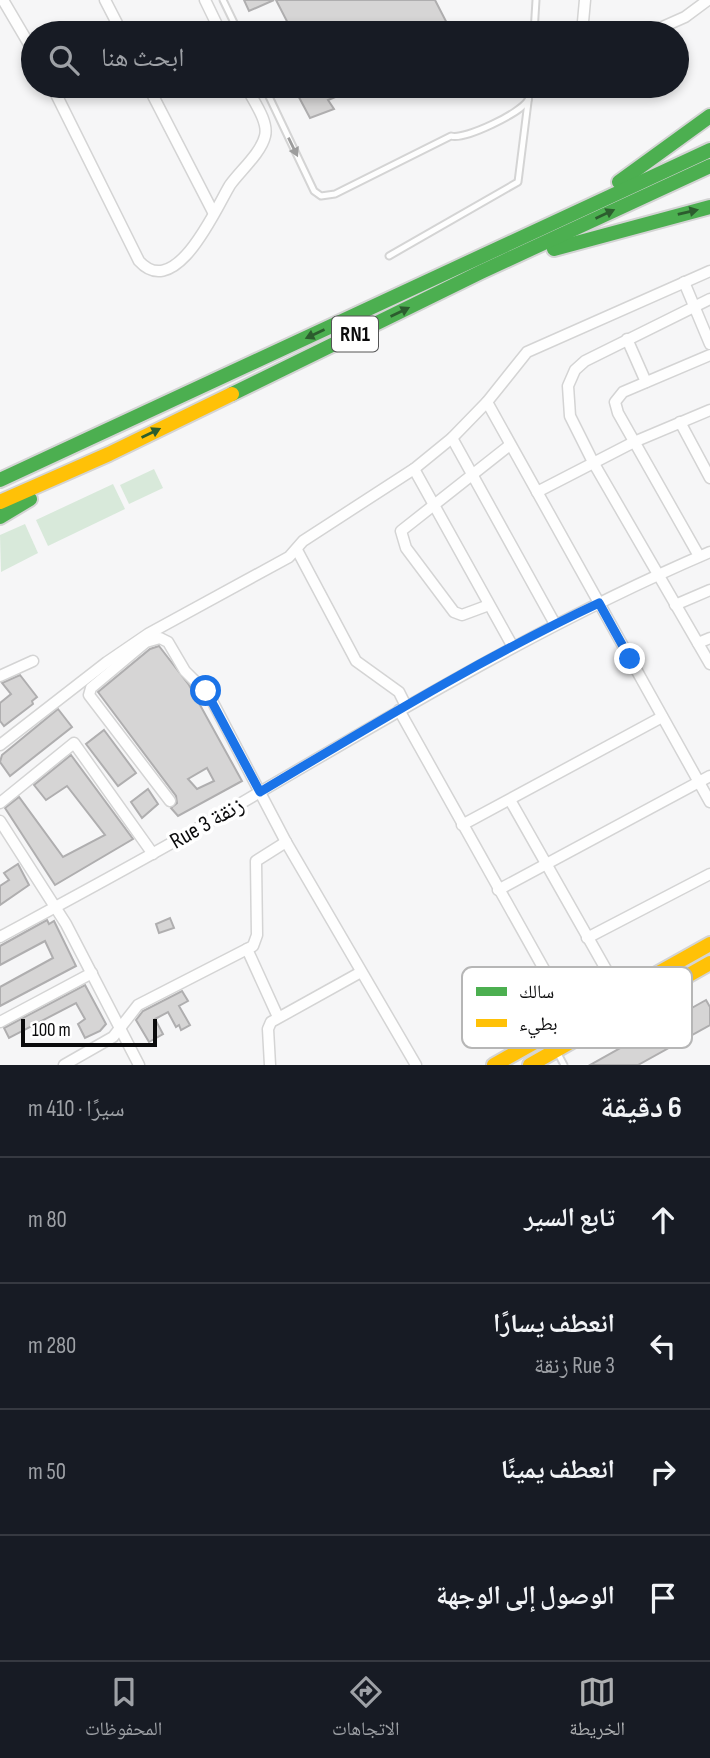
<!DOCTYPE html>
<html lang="ar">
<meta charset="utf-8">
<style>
:root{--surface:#171b24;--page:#242831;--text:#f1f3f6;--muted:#9ea1a6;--line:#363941;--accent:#aeb0b2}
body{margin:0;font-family:"Sofia Sans Condensed","Noto Naskh Arabic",sans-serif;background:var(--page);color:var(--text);direction:rtl}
.scale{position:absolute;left:21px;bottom:18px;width:136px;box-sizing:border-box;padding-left:7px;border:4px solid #0b0b0c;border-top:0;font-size:19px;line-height:24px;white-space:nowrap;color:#0b0b0c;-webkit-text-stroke:5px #fff;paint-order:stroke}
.stop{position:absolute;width:21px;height:21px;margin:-16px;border:5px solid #1a73e8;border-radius:50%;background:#fff}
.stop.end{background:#1a73e8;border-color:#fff;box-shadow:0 2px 7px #0008}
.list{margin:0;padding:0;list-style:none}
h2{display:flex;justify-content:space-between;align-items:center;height:91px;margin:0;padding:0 28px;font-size:30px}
h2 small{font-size:23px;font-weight:400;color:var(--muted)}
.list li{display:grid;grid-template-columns:46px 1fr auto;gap:21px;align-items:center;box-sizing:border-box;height:126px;padding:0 28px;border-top:2px solid var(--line)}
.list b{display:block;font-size:26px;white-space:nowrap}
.list p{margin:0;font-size:23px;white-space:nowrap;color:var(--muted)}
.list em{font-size:23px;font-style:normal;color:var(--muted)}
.icon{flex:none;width:38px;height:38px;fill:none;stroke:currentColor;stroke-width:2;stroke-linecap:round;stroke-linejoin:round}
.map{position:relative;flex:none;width:710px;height:1065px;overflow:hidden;direction:ltr}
.search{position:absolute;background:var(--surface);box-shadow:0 4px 10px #0003;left:21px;right:21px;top:21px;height:77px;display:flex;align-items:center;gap:18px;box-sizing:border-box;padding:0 24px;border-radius:38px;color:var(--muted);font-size:26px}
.sheet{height:595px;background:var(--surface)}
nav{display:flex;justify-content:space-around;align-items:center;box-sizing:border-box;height:98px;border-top:2px solid var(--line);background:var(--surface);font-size:19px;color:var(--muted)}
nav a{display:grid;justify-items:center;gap:4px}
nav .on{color:var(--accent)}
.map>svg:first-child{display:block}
.green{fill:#d8e9da}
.building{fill:#d6d5d5;stroke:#afaeaf;stroke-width:2;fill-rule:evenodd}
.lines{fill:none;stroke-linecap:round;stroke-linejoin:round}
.lane-casing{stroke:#d4d4d4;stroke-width:9}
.street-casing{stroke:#d4d4d4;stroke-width:13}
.fast-casing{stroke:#d4d4d4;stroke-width:18}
.slow-casing{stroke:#d4d4d4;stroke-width:18}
.lane{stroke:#fefefe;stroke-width:5}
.street{stroke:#fefefe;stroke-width:10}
.fast{stroke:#4caf50;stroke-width:14}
.slow{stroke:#ffc107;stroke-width:14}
.oneway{fill:#9d9d9d}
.oneway2{fill:#2c5d2e}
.route{stroke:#1a73e8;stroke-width:9}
.labels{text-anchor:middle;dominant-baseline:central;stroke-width:7;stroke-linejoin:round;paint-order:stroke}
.shield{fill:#fff;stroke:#545455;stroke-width:2}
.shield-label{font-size:21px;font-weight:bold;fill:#0b0b0c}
.street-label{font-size:23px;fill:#0b0b0c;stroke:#fff}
.key{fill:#fff;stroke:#b6b6b6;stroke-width:2}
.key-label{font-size:19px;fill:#0b0b0c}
</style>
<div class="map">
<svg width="710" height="1065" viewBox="0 0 710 1065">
<rect width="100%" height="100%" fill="#f6f6f7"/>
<g class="green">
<polygon points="154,469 163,488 129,504 120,485"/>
<polygon points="113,484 125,509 48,546 36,520"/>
<polygon points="25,524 38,553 1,572 0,535"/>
</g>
<g class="building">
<polygon points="244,0 274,0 249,11"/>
<polygon points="276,0 435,0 452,33 293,33"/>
<polygon points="293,86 362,86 328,100 334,109 310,118"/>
<path d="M 159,646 L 189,685 L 242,781 L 178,816 L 171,808 L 177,803 L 176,796 L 98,692 L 150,649 ZM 207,768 L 214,781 L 197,789 L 188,779 Z"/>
<polygon points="20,675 37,697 32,701 33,704 4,726 0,721 0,703 11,694 2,683"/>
<polygon points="58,709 72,727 10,776 0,762 2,755"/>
<polygon points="104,730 136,773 118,786 86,744"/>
<polygon points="71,755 133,839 55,885 5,808 19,797 63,857 105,835 67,786 46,800 34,785"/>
<polygon points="148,789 158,804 142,818 131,802"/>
<polygon points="18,864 29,885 0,905 0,886 9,880 4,873"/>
<polygon points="170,918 174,928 159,933 156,924"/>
<polygon points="47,920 49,924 54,921 76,966 0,1006 0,987 53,958 45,941 0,965 0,946"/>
<polygon points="85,985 106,1024 100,1031 85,1038 78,1024 85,1019 76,1003 9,1038 4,1028"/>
<polygon points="182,991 188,1001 179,1006 190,1025 181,1030 179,1025 176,1027 168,1012 155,1019 163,1034 149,1042 136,1020 143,1011"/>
<polygon points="706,1000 710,1007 710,1025 638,1065 590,1065"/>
</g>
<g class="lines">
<g class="lane-casing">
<g id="lane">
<polyline points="223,0 239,33"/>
<polyline points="534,33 536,0"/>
<path d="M 264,86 L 314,191 L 321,196 L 335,194 L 451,136 C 465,140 521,113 528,100"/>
<polyline points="389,256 518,182 530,86"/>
<polyline points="556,1050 564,1065"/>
</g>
</g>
<g class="street-casing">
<g id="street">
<polyline points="3,0 33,51"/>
<polyline points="105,0 122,33"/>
<polyline points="205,0 221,33"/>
<polyline points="582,33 585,0"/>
<polyline points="649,33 685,17 708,0"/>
<path d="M 52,86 L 139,261 C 176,302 217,206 230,185 C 240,171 261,153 265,136 C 269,121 252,99 246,86"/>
<polyline points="148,86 213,212"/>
<polyline points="684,282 710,344"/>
<polyline points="710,299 585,361 575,370 568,386 570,416 593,462 710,664"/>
<polyline points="627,339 646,382"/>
<polyline points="487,402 710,802"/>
<polyline points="680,422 710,478"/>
<polyline points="452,438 555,624"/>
<polyline points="414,469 513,647"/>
<polyline points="537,492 634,442 710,410"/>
<polyline points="297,550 356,661 399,692 406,706"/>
<polyline points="699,556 618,413 615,402 623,392 710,355"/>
<polyline points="489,605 462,615 454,612 406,548 401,531 510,445"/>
<polyline points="675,605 710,590"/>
<polyline points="698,643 710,638"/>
<polyline points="0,676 33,661"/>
<polyline points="399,710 573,1021"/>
<polyline points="0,745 107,662 148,634 289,557 303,541 414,469 452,438 487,402 527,352 710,271"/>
<polyline points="510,800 620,994"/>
<polyline points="170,801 89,695 91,688 146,642 160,638 168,642 185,671 209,695 286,842 416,1065"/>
<polyline points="0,803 74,743 153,854"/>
<polyline points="0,821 66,924 139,1065"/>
<polyline points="462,825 662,717"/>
<polyline points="498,890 710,776"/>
<path d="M 0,937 C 87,890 175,843 260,792 C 407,706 553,619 710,552"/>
<polyline points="587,938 710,874"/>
<polyline points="247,949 278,1017"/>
<polyline points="0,1022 92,973"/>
<polyline points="64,1065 113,1037 138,1005 253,946 257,935 256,861 286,842"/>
<polyline points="270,1065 268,1029 271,1022 361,972"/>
</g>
</g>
<g class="fast-casing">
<g id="fast">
<polyline points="619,182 710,116"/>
<polyline points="554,249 710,207"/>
<polyline points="232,394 481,272 710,166"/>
<polyline points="0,480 710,150"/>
<polyline points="0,517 30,499"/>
</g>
</g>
<g class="slow-casing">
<g id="slow">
<polyline points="0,502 109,454 232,394"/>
<polyline points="494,1065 710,944"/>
<polyline points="530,1065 710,963"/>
</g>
</g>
<use href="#lane" class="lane"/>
<use href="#street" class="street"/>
<use href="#fast" class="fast"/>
<use href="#slow" class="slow"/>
</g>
<defs><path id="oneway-solid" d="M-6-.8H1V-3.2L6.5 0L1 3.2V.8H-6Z" transform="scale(1.75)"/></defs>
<use class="oneway" href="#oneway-solid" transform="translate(293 147) rotate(64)"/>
<g class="oneway2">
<use href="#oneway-solid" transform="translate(688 212) rotate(-13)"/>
<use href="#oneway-solid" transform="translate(605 214) rotate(-25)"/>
<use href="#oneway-solid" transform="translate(400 312) rotate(-26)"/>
<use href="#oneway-solid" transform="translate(315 334) rotate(155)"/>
<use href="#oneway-solid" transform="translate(151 433) rotate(-26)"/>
</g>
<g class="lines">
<path class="route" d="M 206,691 L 260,792 C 371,726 482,658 599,603 L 630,659"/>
</g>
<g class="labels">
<rect class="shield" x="332" y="316.5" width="46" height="35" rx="5"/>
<g class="shield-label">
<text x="355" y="334">RN1</text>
</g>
<g class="street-label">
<text transform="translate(207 823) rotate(-30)">Rue 3 زنقة</text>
</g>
</g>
<rect x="462" y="967" width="230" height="81" rx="10" class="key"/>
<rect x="476" y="987" width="31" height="9" fill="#4caf50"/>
<rect x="476" y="1019" width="31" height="8" fill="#ffc107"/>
<g class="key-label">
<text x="519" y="998">سالك</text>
<text x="519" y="1030">بطيء</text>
</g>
</svg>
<div class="scale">100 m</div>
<div class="stop" style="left:206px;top:691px"></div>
<div class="stop end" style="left:630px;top:659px"></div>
<div class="search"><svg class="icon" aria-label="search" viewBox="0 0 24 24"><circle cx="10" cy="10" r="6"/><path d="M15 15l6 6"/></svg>ابحث هنا</div>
</div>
<section class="sheet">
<h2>6 دقيقة<small>سيرًا · 410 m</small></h2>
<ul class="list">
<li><svg class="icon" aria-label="ahead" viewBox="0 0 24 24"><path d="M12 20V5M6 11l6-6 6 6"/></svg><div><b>تابع السير</b></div><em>80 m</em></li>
<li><svg class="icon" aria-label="left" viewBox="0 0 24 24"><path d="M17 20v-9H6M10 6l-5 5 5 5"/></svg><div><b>انعطف يسارًا</b><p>Rue 3 زنقة</p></div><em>280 m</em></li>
<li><svg class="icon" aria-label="right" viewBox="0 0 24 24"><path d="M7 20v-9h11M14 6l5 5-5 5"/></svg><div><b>انعطف يمينًا</b></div><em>50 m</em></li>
<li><svg class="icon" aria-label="arrive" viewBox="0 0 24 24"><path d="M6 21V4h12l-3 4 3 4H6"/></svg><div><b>الوصول إلى الوجهة</b></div></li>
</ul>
</section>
<nav>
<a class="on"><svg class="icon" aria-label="map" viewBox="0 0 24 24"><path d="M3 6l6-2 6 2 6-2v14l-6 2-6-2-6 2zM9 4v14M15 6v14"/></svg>الخريطة</a>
<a><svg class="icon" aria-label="directions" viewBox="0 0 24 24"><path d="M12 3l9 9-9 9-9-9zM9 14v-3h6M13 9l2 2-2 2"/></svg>الاتجاهات</a>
<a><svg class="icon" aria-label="saved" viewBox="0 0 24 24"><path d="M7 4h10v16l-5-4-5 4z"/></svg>المحفوظات</a>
</nav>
